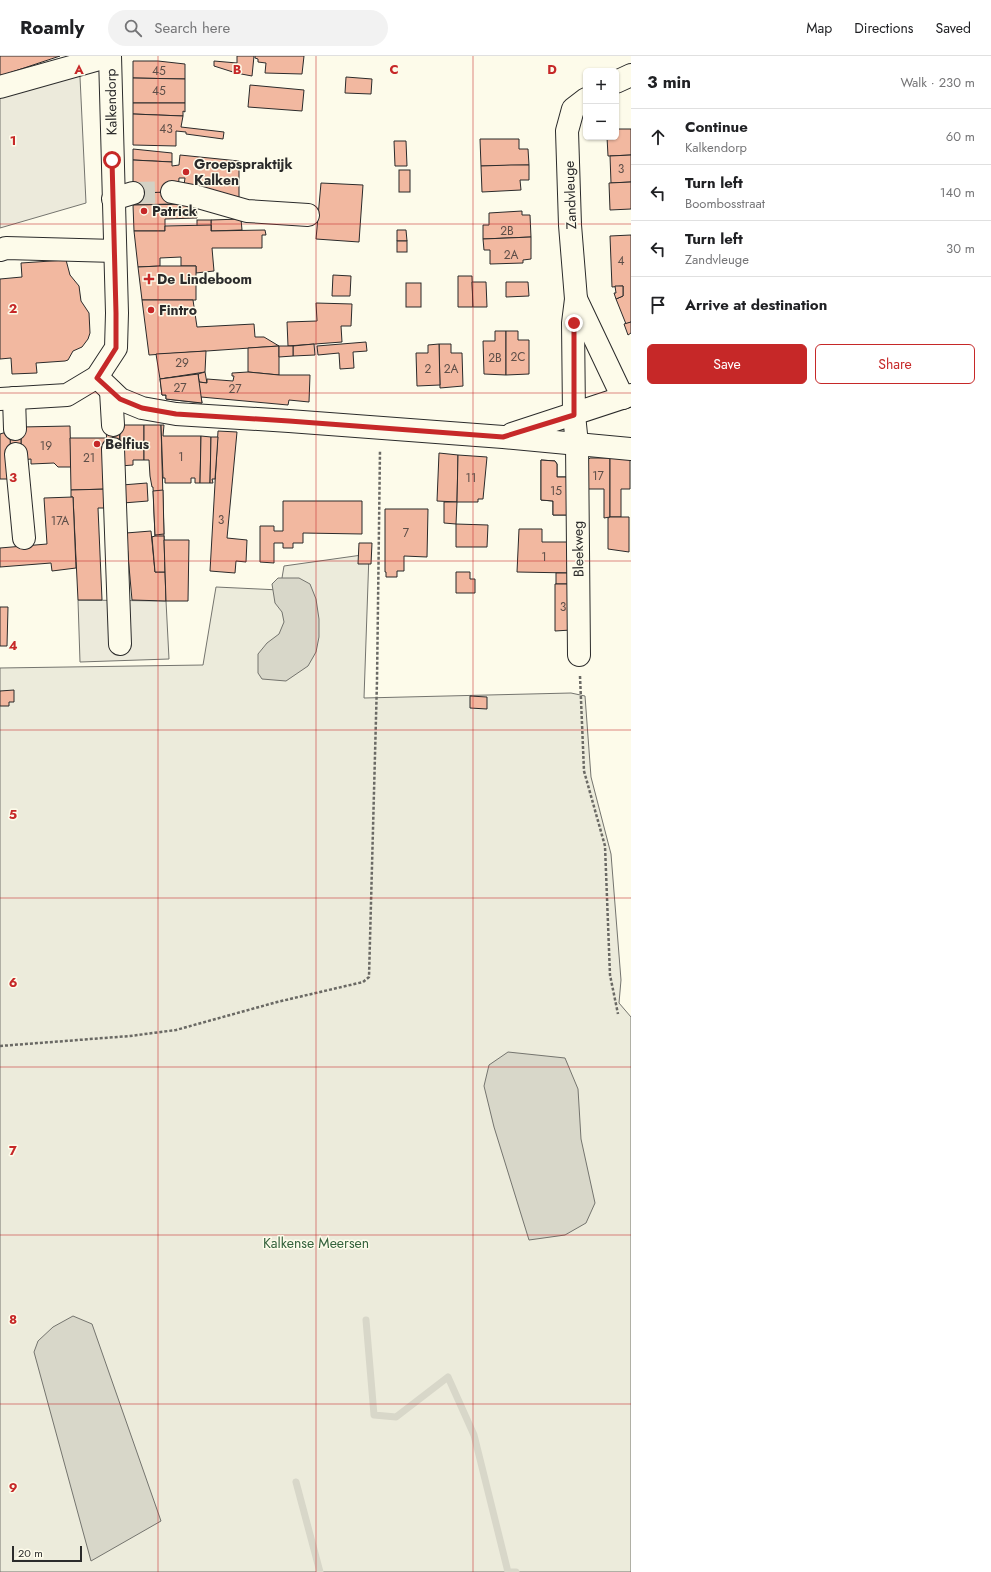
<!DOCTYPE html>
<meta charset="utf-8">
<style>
:root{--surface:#fff;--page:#f2f2f2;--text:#202124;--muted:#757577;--line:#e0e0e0;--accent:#c62828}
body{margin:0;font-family:Jost,sans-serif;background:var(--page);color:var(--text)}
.controls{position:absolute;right:12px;top:12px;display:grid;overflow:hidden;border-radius:6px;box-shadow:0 1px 3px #0004}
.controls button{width:36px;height:36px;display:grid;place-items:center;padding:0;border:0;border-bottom:1px solid var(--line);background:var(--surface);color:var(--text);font:20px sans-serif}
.scale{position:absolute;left:12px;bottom:10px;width:70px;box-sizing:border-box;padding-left:4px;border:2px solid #2b2b2b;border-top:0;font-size:11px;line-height:14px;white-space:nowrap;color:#2b2b2b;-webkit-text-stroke:3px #fdfbea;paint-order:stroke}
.stop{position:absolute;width:12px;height:12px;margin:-9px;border:3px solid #c62828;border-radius:50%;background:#fff}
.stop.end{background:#c62828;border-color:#fff;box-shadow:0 1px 4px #0008}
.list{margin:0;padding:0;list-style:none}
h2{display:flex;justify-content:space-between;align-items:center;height:52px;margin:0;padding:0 16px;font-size:17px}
h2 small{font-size:13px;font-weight:400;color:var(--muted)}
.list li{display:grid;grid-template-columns:26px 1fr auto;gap:12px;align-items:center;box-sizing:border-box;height:56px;padding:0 16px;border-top:1px solid var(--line)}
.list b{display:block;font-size:15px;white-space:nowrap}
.list p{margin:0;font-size:13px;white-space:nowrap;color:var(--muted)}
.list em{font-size:13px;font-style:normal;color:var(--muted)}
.actions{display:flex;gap:8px;padding:12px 16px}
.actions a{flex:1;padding:9px 0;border:1px solid var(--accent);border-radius:6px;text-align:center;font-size:14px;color:var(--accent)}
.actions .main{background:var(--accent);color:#fff}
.icon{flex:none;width:22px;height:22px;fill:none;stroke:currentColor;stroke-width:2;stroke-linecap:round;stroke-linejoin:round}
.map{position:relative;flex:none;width:631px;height:1516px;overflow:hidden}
header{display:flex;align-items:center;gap:24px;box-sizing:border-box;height:56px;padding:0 20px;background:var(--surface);border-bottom:1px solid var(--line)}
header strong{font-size:19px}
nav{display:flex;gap:22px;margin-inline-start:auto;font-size:14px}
.search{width:280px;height:36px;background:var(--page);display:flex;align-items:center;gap:10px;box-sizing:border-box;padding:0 14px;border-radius:22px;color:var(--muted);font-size:15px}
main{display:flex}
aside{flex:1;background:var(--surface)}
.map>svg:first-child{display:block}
.green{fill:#ecebdb;stroke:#74746e}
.parking{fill:#eceadb;stroke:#74746e}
.water{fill:#d8d7c9;stroke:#74746e}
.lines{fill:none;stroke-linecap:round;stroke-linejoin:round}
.stream{stroke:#d8d7c9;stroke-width:7}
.building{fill:#f2b8a0;stroke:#2b2b2b}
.minor-tunnel{stroke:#d3d1c4;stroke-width:22;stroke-dasharray:22 11;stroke-linecap:butt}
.minor-casing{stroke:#2b2b2b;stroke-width:24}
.major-casing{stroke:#2b2b2b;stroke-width:24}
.path{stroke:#6a6964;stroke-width:2.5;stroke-dasharray:3 2;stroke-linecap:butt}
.minor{stroke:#fdfbea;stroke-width:22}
.major{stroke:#fdfbea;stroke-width:22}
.route{stroke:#c62828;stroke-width:5}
.grid{fill:none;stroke:#c62828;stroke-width:1;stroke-opacity:0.55}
.poi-dot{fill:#c62828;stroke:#fdfbea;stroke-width:1.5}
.labels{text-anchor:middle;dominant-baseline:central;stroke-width:3;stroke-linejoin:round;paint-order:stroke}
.number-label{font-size:12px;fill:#5d4e48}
.street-label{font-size:14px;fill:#2b2b2b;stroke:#fdfbea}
.poi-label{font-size:14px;font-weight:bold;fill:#2b2b2b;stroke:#fdfbea;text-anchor:start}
.park-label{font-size:14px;fill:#34623c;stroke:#fdfbea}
.grid-label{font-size:13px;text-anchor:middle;font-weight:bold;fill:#c62828;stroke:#fdfbea;stroke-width:3;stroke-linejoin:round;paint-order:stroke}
</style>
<header>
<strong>Roamly</strong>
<div class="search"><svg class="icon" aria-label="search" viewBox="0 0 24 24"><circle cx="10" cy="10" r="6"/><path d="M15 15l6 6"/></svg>Search here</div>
<nav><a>Map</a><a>Directions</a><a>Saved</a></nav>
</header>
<main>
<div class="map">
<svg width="631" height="1516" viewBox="0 0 631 1516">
<rect width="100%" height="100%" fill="#fdfbea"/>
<polygon class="green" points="369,498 364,642 571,637 585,640 591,721 611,798 621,924 619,947 631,961 631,1516 0,1516 0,612 203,609 216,531 280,534 284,510"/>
<g class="parking">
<polygon points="79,0 86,147 0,172 0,22"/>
<polygon points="78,544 166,545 169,603 80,606"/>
</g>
<g class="water">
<polygon points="278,522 299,522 310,528 316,543 319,563 319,581 316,596 308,610 286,625 262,623 258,617 258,598 267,587 279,578 284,566 282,556 275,547 272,528"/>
<polygon points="508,996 565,1002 578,1033 581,1083 595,1147 586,1167 565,1179 529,1184 494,1071 484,1030 489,1009"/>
<polygon points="73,1260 92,1268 161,1465 91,1505 34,1296 38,1285 53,1271"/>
</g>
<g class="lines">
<g class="stream">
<polyline points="366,1264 374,1359 396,1361 448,1321 474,1379 508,1516 516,1516"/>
<polyline points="296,1426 320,1516"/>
</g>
</g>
<g class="building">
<polygon points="0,0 60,0 0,20"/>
<polygon points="237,0 254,0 252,20 236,17 214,10 214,5 237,7"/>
<polygon points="255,0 304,0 302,18 265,17 266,7 258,6 258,3 255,2"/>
<polygon points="133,5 158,5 185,8 185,23 133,22"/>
<polygon points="346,21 372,23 371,38 345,37"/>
<polygon points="133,22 185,23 185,47 133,47"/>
<polygon points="250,29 304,34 302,55 248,51"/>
<polygon points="133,47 185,47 185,56 183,55 183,60 133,58"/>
<polygon points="133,58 183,60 181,71 224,76 223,83 186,78 186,76 176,75 176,90 133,89"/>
<polygon points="616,73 631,73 631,99 608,100 607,81 616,81"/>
<polygon points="480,83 519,83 519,93 528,93 529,109 481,110"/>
<polygon points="394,85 406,85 407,110 395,110"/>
<polygon points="133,93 172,97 172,106 133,104"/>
<polygon points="180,99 239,105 239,144 183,136 185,122 179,122 178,136 133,137 133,104 172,106 172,110 179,109"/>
<polygon points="631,99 631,126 611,127 610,100"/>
<polygon points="511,109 529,109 529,124 520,124 521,134 482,136 481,110"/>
<rect x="399" y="114" width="11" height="22"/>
<polygon points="631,126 631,153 610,154 609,127"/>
<polygon points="321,127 363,129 359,186 316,183"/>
<polygon points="172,136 172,148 133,149 133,137"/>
<polygon points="196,148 197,162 165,163 165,175 134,175 133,149"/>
<polygon points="522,155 522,159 530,159 531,181 483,183 483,169 489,169 489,157"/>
<polygon points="241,163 242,174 211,175 211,164"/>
<rect x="197" y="164" width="14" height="11"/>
<polygon points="211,169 211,175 265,174 266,179 262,179 262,192 212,192 214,215 196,217 196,210 181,210 181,201 160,202 160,210 138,211 134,175 165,175 165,170"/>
<polygon points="397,174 406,174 407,185 397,185"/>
<polygon points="631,179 631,266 626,268 616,243 623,240 623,230 612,231 610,180"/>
<polygon points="531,181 531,203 523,204 523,207 490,208 490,194 484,194 483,183"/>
<rect x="397" y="185" width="10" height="11"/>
<polygon points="66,204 70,219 79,230 81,245 89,257 90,277 88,283 82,291 73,295 68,304 65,305 36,307 37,317 12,318 11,302 0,303 0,223 22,221 21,207"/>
<polygon points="160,210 196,210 196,244 142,244 138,211"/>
<polygon points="333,219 351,220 350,240 332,240"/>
<polygon points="458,220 472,220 473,251 458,251"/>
<polygon points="472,226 486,226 487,251 473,251"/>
<polygon points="506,226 528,226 529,240 506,241"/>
<rect x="406" y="227" width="15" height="24"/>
<polygon points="615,230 623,230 623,240 616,243 614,237 616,237"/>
<polygon points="142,244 193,244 197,271 254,268 255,281 264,281 279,290 149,299"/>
<polygon points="316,247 352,248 351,270 341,270 342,286 288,290 287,266 317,265"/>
<polygon points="631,266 631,277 628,279 624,268"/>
<polygon points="495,275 506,275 506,319 484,318 483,285 495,285"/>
<polygon points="506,275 518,275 518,284 529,284 529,318 506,319"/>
<polygon points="366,286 367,295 353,296 354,312 340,313 339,297 318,299 317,290"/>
<polygon points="314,288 315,299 293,300 293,290"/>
<polygon points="439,288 451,288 451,297 462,297 463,330 440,332"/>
<polygon points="439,288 440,329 417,330 416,297 428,297 428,289"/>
<polygon points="279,290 279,319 248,316 248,292"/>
<polygon points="279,290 293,290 293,300 279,301"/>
<polygon points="206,295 205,316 160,323 156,298"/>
<polygon points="205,316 207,327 199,326 198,318"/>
<polygon points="248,316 279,319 310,319 309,346 289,344 288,349 201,341 202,347 166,343 166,339 162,339 160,323 198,318 199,326 207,327 207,323 233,325 234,320 232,320 232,317"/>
<polygon points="198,318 202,347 166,343 166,339 162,339 160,323"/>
<polygon points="106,369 120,369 119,393 107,393"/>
<polygon points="120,369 144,369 144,404 133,404 133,409 120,410"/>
<polygon points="144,369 161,369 165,516 155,516 152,481 155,480 153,431 152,431 150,420 149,404 144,404"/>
<polygon points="161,369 164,369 163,380 201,380 200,427 195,427 195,422 191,422 191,427 165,427 165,422 163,422"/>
<polygon points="70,370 71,411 58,411 54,407 31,408 31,403 21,404 21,371"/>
<polygon points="21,371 21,398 10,398 10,375"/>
<polygon points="10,375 11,423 0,423 0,378"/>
<polygon points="218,375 237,376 227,482 247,484 246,506 236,505 235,517 210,515"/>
<polygon points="201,380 211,381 210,427 200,427"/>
<polygon points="211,381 218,381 215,423 212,423 213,427 210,427"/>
<polygon points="70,382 106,382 108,433 71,434"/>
<polygon points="439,397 458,399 457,446 437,445"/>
<polygon points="458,399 487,401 483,443 478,443 478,446 457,446"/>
<polygon points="590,402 610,402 610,461 604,462 604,433 586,433 586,406"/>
<polygon points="610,402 630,402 630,433 621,433 621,461 610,461"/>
<polygon points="541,404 555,405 557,408 557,421 567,421 571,459 553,459 553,445 541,444"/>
<polygon points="541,404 555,405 557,408 557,421 567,421 571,459 553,459 553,445 541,444"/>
<polygon points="147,427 148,445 123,447 122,429"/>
<polygon points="108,433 109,452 98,452 102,544 78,544 73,441 71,441 71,434"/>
<polygon points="163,434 164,478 155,479 153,435"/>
<polygon points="73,441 76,512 52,515 51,507 0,511 0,492 47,488 44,442"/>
<polygon points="283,445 362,445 362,478 303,477 303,487 293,487 293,492 283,492 283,487 274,487 274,507 260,506 260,470 274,470 274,475 283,475"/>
<polygon points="444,446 457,446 456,468 444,467"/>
<polygon points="385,453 428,453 427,501 404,500 404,515 397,515 397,521 386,521 386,516 385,516"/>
<polygon points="610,461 629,461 629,496 608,493 608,462"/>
<polygon points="456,468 488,469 487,491 456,491"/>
<polygon points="519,473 542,473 542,486 570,486 571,517 517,516"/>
<polygon points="151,475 155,516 165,516 166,545 132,544 126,477"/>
<polygon points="155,480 164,480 165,516 155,516 152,481"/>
<polygon points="164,484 189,484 188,545 166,545"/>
<polygon points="359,487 372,487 371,508 358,508"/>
<polygon points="456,516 470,516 470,523 475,523 475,537 456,537"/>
<rect x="556" y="517" width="15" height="11"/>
<polygon points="555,528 571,528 571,574 555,575"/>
<polygon points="0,551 8,551 7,590 0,590"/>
<polygon points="14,634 14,646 9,646 9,650 0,650 0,635"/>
<polygon points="470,640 487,641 487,653 470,652"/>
</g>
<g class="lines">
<polyline class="minor-tunnel" points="133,137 172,136"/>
<g class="minor-casing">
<g id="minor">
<polyline points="616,26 631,19"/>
<polyline points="0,31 110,0"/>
<polyline points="172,136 198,141 247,155 308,159"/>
<polyline points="113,143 133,137"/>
<polyline points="0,194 6,192 115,195"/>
<polyline points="576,243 623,342"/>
<polyline points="97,321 120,343 142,352 176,358 289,365 503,381 631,393"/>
<polyline points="111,335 113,369"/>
<polyline points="14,342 15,373"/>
<polyline points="512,378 631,339"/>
<polyline points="113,393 120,588"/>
<polyline points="16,398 24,482"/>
<polyline points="579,599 577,388 574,359 573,267 576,243 570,169 567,75 573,53 586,43"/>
</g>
</g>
<g class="major-casing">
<polyline id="major" points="0,343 67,339 97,321 116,292 117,257 110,0"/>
</g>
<g class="path">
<polyline points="580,620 584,715 605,790 610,919 618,958"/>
<polyline points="0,990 130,980 176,974 277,946 363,926 369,921 377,625 380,394"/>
</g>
<use href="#minor" class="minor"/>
<use href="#major" class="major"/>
</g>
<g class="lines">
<polyline class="route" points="112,104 116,257 116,292 97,322 120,343 142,352 176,358 289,365 503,381 574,359 574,267"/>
</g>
<path class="grid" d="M 158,0 L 158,1516M 316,0 L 316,1516M 473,0 L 473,1516M 0,168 L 631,168M 0,337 L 631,337M 0,505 L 631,505M 0,674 L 631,674M 0,842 L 631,842M 0,1011 L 631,1011M 0,1179 L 631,1179M 0,1348 L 631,1348"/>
<g class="poi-dot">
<circle cx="186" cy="116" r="4"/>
<circle cx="144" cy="155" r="4"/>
<path d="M147 217h4v4h4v4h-4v4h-4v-4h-4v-4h4z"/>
<circle cx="151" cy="254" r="4"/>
<circle cx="97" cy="388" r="4"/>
</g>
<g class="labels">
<g class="number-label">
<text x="159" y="15">45</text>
<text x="159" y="35">45</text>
<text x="166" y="73">43</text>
<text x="621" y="113">3</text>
<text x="507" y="175">2B</text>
<text x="511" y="199">2A</text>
<text x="621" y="205">4</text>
<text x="518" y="301">2C</text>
<text x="495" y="302">2B</text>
<text x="182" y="307">29</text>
<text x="428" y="313">2</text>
<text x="451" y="313">2A</text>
<text x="180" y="332">27</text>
<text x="235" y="333">27</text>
<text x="46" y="390">19</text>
<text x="181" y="401">1</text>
<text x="89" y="402">21</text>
<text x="598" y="420">17</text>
<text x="471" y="422">11</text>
<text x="556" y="435">15</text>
<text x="221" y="464">3</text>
<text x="60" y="465">17A</text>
<text x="406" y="477">7</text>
<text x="544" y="501">1</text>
<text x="563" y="551">3</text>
</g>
<g class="street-label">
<text transform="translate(111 46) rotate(-91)">Kalkendorp</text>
<text transform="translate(570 139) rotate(-92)">Zandvleuge</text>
<text transform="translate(578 493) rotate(-91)">Bleekweg</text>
</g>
<g class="poi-label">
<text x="194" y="108">Groepspraktijk<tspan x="194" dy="16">Kalken</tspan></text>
<text x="152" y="155">Patrick</text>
<text x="157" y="223">De Lindeboom</text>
<text x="159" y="254">Fintro</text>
<text x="105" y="388">Belfius</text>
</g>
<g class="park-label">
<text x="316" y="1187">Kalkense Meersen</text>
</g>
</g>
<g class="grid-label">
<text x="79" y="18">A</text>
<text x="237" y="18">B</text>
<text x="394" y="18">C</text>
<text x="552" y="18">D</text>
<text x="13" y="89">1</text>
<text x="13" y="257">2</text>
<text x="13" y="426">3</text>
<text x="13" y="594">4</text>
<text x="13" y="763">5</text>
<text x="13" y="931">6</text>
<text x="13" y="1099">7</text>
<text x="13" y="1268">8</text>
<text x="13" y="1436">9</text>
</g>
</svg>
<div class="controls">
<button>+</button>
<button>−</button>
</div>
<div class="scale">20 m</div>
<div class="stop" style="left:112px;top:104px"></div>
<div class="stop end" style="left:574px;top:267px"></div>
</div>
<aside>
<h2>3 min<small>Walk · 230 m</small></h2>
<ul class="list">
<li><svg class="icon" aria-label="ahead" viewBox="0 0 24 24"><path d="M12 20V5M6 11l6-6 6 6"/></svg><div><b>Continue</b><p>Kalkendorp</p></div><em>60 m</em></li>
<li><svg class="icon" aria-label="left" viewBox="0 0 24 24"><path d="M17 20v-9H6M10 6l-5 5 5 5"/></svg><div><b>Turn left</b><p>Boombosstraat</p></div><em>140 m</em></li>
<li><svg class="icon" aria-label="left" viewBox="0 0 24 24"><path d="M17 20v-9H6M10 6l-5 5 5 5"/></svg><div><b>Turn left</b><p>Zandvleuge</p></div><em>30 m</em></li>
<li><svg class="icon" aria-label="arrive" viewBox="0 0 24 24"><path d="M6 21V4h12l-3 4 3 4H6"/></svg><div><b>Arrive at destination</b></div></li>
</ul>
<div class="actions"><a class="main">Save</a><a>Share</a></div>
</aside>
</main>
